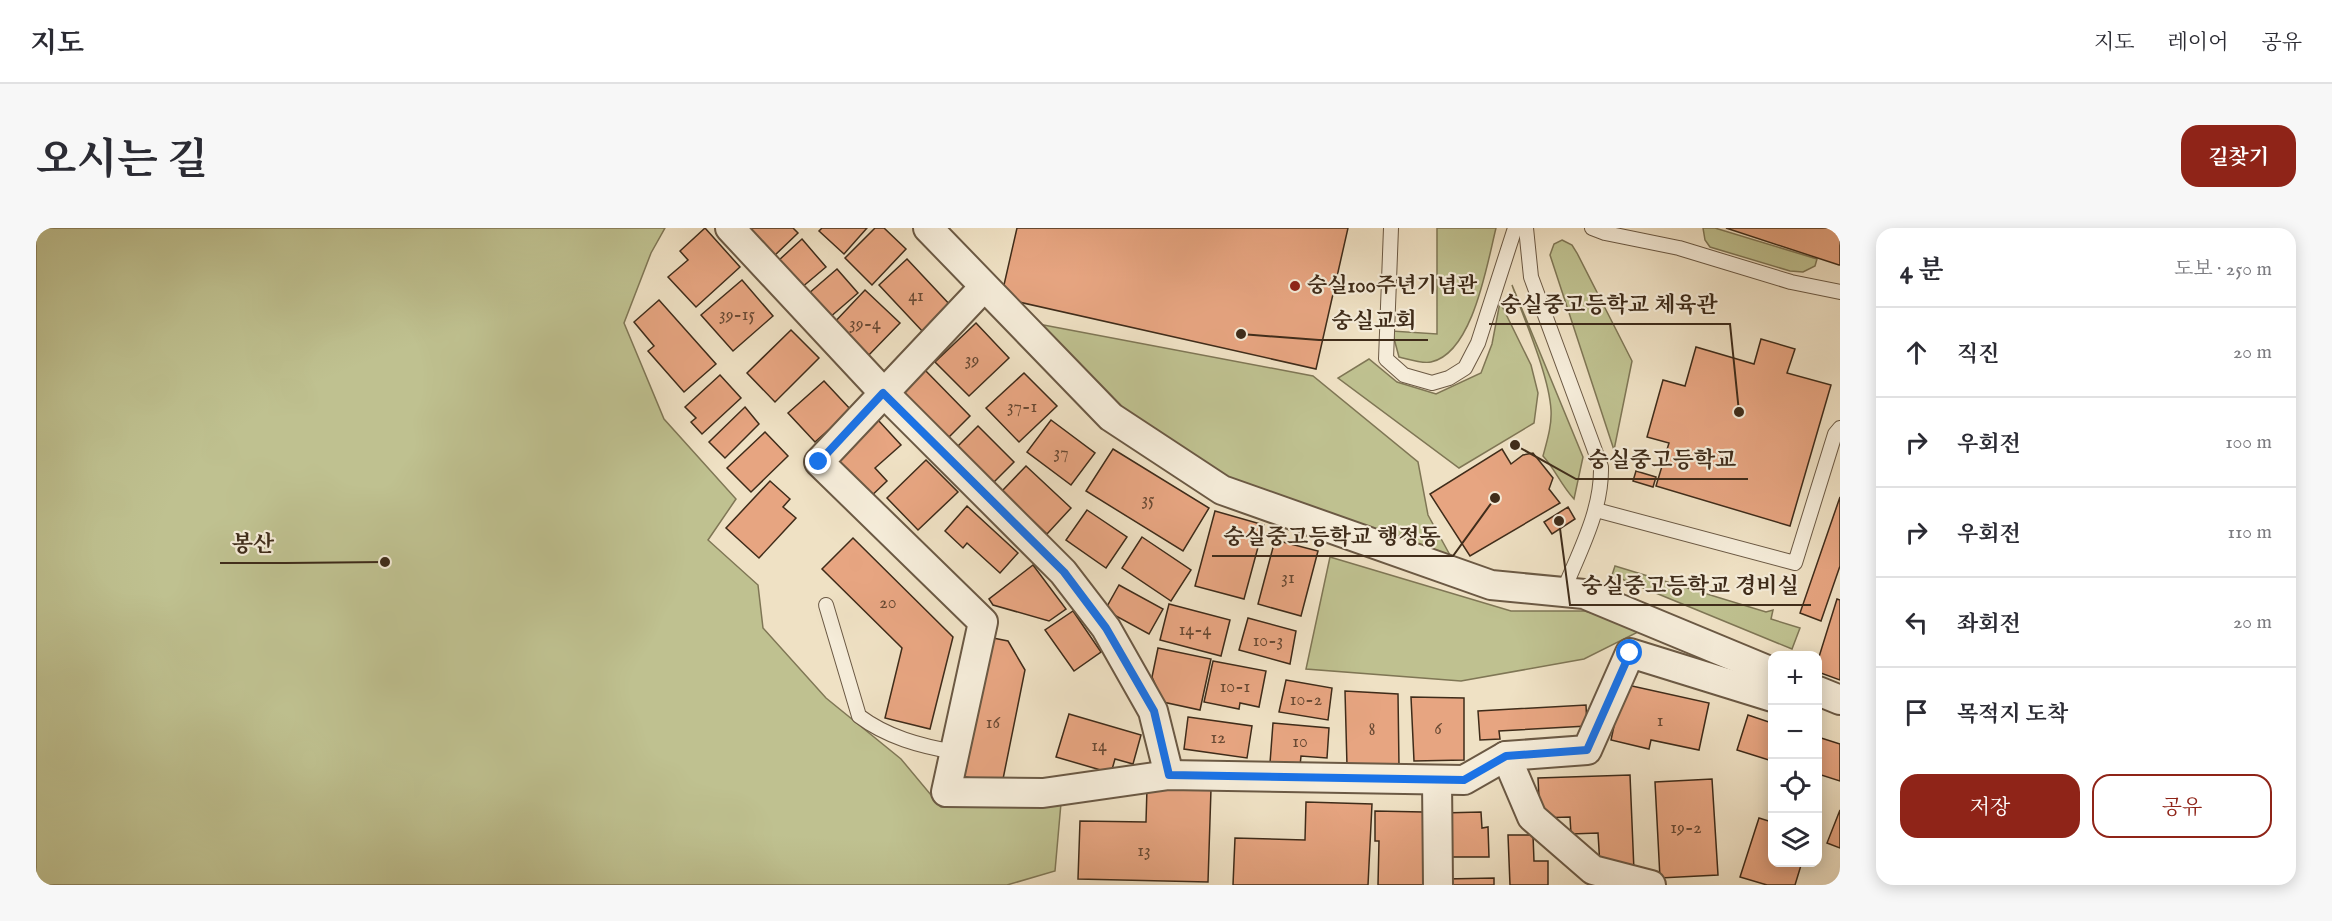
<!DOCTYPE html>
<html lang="ko">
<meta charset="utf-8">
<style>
:root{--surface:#fff;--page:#f7f7f7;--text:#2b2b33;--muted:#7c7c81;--line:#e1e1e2;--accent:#8f2418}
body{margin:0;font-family:"IM FELL English","Noto Serif KR",serif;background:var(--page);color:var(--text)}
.controls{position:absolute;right:18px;bottom:18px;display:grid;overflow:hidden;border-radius:12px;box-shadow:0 3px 15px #0003}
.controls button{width:54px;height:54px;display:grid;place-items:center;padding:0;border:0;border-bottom:2px solid var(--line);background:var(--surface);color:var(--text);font:30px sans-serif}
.stop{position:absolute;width:18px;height:18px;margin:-14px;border:4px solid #1a73e8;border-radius:50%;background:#fff}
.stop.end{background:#1a73e8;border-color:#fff;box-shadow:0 2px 6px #0008}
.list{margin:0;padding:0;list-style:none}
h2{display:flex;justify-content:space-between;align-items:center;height:78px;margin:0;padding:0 24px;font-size:26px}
h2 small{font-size:20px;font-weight:400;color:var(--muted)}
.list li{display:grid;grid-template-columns:39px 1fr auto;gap:18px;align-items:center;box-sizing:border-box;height:90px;padding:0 24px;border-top:2px solid var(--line)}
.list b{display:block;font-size:22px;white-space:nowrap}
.list em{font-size:20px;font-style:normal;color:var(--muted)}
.actions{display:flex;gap:12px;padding:18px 24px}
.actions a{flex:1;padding:14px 0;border:2px solid var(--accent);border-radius:18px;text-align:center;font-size:21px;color:var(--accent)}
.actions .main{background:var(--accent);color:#fff}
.icon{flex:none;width:33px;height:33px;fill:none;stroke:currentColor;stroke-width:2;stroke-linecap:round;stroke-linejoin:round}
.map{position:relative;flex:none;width:1804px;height:657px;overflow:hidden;border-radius:18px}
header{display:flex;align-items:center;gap:36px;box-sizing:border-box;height:84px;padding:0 30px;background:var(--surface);border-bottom:2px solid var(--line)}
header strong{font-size:28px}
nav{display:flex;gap:33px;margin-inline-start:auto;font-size:21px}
.intro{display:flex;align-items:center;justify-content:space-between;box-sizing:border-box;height:144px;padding:0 36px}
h1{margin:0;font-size:42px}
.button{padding:15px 27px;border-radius:18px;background:var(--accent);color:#fff;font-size:21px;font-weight:700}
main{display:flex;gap:36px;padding:0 36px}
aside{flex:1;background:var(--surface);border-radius:18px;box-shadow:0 3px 15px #0003}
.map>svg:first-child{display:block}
.green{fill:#bfc190;stroke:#7f7655;stroke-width:1.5}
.building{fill:#e7a581;stroke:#3f2c1a;stroke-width:1.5}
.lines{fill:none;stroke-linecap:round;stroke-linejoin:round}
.lane-casing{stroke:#6b5944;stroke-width:16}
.street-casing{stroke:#6b5944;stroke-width:32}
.lane{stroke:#f5ecd9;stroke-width:14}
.street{stroke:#f5ecd9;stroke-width:28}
.route{stroke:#1a73e8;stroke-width:8}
.poi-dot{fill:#8f2418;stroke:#f5ecd9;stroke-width:2}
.labels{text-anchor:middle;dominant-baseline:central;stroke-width:4.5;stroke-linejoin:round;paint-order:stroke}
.number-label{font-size:18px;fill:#694a34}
.poi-label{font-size:21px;font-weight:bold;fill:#3f2c1a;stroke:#f5ecd9;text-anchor:start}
.leader{fill:none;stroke:#3f2c1a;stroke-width:2}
.callout-dot{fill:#3f2c1a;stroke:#f5ecd9;stroke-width:2}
.callout-label{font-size:22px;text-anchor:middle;font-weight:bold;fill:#3f2c1a;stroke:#f5ecd9;stroke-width:4.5;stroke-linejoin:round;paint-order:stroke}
</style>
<header>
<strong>지도</strong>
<nav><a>지도</a><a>레이어</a><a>공유</a></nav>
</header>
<div class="intro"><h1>오시는 길</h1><a class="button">길찾기</a></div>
<main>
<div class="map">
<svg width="1804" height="657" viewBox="0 0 1804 657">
<rect width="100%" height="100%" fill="#efe1c4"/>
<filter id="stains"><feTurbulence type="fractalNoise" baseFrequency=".00333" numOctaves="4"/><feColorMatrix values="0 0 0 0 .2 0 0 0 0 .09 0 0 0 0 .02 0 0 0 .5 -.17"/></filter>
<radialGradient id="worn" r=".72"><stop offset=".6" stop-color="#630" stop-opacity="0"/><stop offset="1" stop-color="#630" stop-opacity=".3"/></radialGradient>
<g class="green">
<polygon points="0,0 629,0 615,25 588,95 628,191 700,271 672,312 722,357 727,400 790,470 865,531 905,579 1025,575 1019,643 971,657 0,657"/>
<path d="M 1401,0 L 1460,0 C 1451,36 1437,125 1395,134 C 1386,136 1372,131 1363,129 L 1356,103 L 1401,106 Z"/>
<polygon points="1667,0 1679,0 1781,31 1779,38 1767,44 1754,43 1674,19 1669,12"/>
<polygon points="1526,12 1536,17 1541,25 1596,133 1578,222 1514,27 1518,16"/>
<path d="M 1476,57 L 1547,229 L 1538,271 C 1525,257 1519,241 1507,228 C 1511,213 1516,197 1515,182 C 1513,147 1488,91 1476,57 Z"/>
<polygon points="1464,74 1495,137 1502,165 1498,195 1423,240 1302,150 1333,131 1361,154 1400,166 1445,145 1456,116"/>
<polygon points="997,95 1277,148 1382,234 1392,287 1420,338 1197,255 1074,179"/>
<polygon points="1294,329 1475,383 1549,383 1608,401 1548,431 1425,453 1270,441"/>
<polygon points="1579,338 1730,384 1737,382 1735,391 1764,400 1756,421 1576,347"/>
</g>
<g class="building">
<polygon points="669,0 704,39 660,79 632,49 652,32 644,23"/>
<polygon points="709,0 757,0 762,5 737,29"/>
<polygon points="786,0 831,0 808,26 783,3"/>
<polygon points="839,0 848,0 870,21 836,57 809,30"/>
<polygon points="981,0 1312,0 1280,141 965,70"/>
<polygon points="1690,0 1804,0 1804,37 1803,37"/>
<polygon points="766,11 790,39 765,60 742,33"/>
<polygon points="871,31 916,79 888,105 843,57"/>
<polygon points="801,41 822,65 793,90 772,66"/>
<polygon points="706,52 737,88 697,123 665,87"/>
<polygon points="829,62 864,95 830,130 795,98"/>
<polygon points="623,72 680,136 648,164 612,123 618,118 598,94"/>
<polygon points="940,95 973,130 933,168 899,134"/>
<polygon points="755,102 783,130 739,174 711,145"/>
<polygon points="1725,111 1759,121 1751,145 1795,157 1754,298 1620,258 1633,215 1611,209 1627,152 1649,158 1660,119 1718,136"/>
<polygon points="886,139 934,188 909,213 869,172 868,156"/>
<polygon points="988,145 1021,178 983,214 950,180"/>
<polygon points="684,147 705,170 666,206 655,194 660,190 649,179"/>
<polygon points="788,153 815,182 779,214 752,185"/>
<polygon points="709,179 723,196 689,230 673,214"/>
<polygon points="842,192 865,217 839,240 851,253 830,273 795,234"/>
<polygon points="1015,192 1059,225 1035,257 991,224"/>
<polygon points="942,198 978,234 955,257 919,221"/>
<polygon points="729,204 752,228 715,264 691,240"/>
<polygon points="1077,221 1173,280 1147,323 1050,263"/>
<polygon points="1466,221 1475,236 1487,227 1497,225 1517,250 1513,261 1524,275 1434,328 1394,266"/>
<polygon points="890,232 922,264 882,302 851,270"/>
<polygon points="990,238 1035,280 1011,306 966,263"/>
<polygon points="1600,243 1620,249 1617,259 1597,253"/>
<polygon points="734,253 754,271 747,279 760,290 723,330 690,300"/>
<polygon points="1804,269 1804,338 1785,393 1764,385"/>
<polygon points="931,278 982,325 964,345 931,315 927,320 909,303"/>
<polygon points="1532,279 1539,291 1516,306 1508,294"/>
<polygon points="1051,282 1091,309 1070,340 1030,312"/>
<polygon points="1179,283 1228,297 1208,371 1159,358"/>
<polygon points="1106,309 1155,342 1135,373 1086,340"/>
<polygon points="817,310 917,409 894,501 849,490 866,420 786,341"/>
<polygon points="1239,312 1282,323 1265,388 1222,376"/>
<polygon points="997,337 1030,381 1013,393 957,377 953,371"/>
<polygon points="1083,357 1127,381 1113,406 1069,382"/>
<polygon points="1801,371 1804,372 1804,452 1782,444 1782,432"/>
<polygon points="1133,376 1194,392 1185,428 1124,412"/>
<polygon points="1037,383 1065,424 1038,443 1009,402"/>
<polygon points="1212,390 1260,403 1254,436 1203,422"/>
<polygon points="952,409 972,413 989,442 966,556 925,548"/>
<polygon points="1122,420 1175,431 1164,482 1127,474 1116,449"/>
<polygon points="1177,433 1230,443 1223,479 1204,475 1203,481 1168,474"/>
<polygon points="1250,452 1296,460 1292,492 1243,484"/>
<polygon points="1587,456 1673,475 1663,522 1615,512 1613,521 1575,512"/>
<polygon points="1309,463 1362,466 1363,538 1311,538"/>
<polygon points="1375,469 1428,470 1428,532 1378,533"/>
<polygon points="1550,477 1551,498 1463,503 1464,511 1444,512 1442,483"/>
<polygon points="1033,486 1105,507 1097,536 1079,531 1075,545 1020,529"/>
<polygon points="1712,487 1736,495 1736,533 1701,522"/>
<polygon points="1152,489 1216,498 1211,530 1148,521"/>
<polygon points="1237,495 1293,500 1291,530 1265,528 1264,538 1234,535"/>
<polygon points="1782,509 1804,516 1804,553 1782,546"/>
<polygon points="1594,547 1598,643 1564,638 1562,605 1535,606 1534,589 1504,590 1502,550"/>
<polygon points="1676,551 1682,647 1624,650 1619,554"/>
<polygon points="1111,560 1175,561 1172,654 1042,651 1044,593 1110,594"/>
<polygon points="1270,574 1336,576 1332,657 1197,657 1199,610 1269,612"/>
<polygon points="1804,582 1804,620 1791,615"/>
<polygon points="1339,583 1387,584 1387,657 1342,657 1343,613 1339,613"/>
<polygon points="1445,584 1446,600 1452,599 1453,629 1416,629 1406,585"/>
<polygon points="1723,590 1736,594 1736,634 1766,634 1759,657 1731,657 1704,649"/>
<polygon points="1472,607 1497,607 1498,633 1512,633 1512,657 1474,657"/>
<polygon points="1458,650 1458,657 1409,657 1409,651"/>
</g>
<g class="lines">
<g class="lane-casing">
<g id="lane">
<polyline points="1355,0 1350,131 1368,147 1396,155 1413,150 1429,140 1442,115 1479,0"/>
<path d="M 1490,0 L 1495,49 L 1565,239 C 1566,283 1543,324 1527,364"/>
<polyline points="1556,0 1569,5 1643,20 1755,54 1804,64"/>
<polyline points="1560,282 1759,335 1799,206 1804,200"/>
<path d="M 790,377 L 823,488 C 851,509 884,518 919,524"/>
</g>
</g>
<g class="street-casing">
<g id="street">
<polyline points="694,0 847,164 1027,344 1070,400 1117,483 1133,547"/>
<polyline points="892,0 1075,189 1186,262 1455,357 1548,366 1736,444"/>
<polyline points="948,59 783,234 947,394 910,564 1007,565 1133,547 1428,552 1470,528 1551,522 1594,425 1736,469"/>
<polyline points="1782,463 1804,472"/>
<polyline points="1470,528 1496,589 1557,642 1615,657"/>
<polyline points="1401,552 1402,657"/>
</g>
</g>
<use href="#lane" class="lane"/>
<use href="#street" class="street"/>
</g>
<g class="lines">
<polyline class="route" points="783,234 847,165 1028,344 1070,400 1118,483 1133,547 1428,552 1470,528 1551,522 1594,425"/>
</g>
<circle class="poi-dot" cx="1259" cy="58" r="6"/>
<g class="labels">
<g class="number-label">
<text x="880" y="68">41</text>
<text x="701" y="87">39-15</text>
<text x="829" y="96">39-4</text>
<text x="936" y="132">39</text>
<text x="986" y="179">37-1</text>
<text x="1025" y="225">37</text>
<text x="1112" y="272">35</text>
<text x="1252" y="350">31</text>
<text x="852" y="375">20</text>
<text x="1159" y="402">14-4</text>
<text x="1232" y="413">10-3</text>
<text x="1199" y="459">10-1</text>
<text x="1270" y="472">10-2</text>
<text x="1624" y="493">1</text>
<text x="957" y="495">16</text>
<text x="1402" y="501">6</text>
<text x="1336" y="502">8</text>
<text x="1182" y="510">12</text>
<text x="1264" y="514">10</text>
<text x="1063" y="518">14</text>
<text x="1650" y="600">19-2</text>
<text x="1108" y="623">13</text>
</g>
<g class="poi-label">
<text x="1271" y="58">숭실100주년기념관</text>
</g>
</g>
<path class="leader" d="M1703 184L1694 96H1453M1205 106L1283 112H1392M1479 217L1540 251H1712M1459 270L1417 328H1176M349 334L250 335H184M1523 293L1534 377H1775"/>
<g class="callout-dot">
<circle cx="1703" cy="184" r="6"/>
<circle cx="1205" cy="106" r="6"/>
<circle cx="1479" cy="217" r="6"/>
<circle cx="1459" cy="270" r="6"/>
<circle cx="349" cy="334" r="6"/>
<circle cx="1523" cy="293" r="6"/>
</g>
<g class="callout-label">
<text x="1573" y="84">숭실중고등학교 체육관</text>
<text x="1338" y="100">숭실교회</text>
<text x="1626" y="239">숭실중고등학교</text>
<text x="1296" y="316">숭실중고등학교 행정동</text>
<text x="217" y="323">봉산</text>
<text x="1654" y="365">숭실중고등학교 경비실</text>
</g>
<rect width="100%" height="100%" filter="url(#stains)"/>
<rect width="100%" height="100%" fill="url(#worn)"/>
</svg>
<div class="controls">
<button>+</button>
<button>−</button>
<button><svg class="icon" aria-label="locate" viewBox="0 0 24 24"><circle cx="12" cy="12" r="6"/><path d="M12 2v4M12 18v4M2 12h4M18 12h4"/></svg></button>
<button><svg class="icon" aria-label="layers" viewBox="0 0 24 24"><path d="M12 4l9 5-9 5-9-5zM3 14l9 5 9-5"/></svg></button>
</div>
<div class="stop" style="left:1594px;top:425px"></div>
<div class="stop end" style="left:783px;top:234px"></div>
</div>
<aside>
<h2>4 분<small>도보 · 250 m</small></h2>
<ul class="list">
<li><svg class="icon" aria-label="ahead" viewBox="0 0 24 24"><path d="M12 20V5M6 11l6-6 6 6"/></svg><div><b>직진</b></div><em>20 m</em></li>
<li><svg class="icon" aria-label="right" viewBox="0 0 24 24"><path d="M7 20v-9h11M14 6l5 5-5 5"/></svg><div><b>우회전</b></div><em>100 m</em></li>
<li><svg class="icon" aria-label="right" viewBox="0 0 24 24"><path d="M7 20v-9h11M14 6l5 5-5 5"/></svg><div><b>우회전</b></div><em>110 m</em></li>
<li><svg class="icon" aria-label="left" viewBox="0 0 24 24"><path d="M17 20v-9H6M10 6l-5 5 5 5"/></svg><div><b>좌회전</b></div><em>20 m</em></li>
<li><svg class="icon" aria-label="arrive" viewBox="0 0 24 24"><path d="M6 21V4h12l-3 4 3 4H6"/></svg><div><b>목적지 도착</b></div></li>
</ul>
<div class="actions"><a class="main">저장</a><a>공유</a></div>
</aside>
</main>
